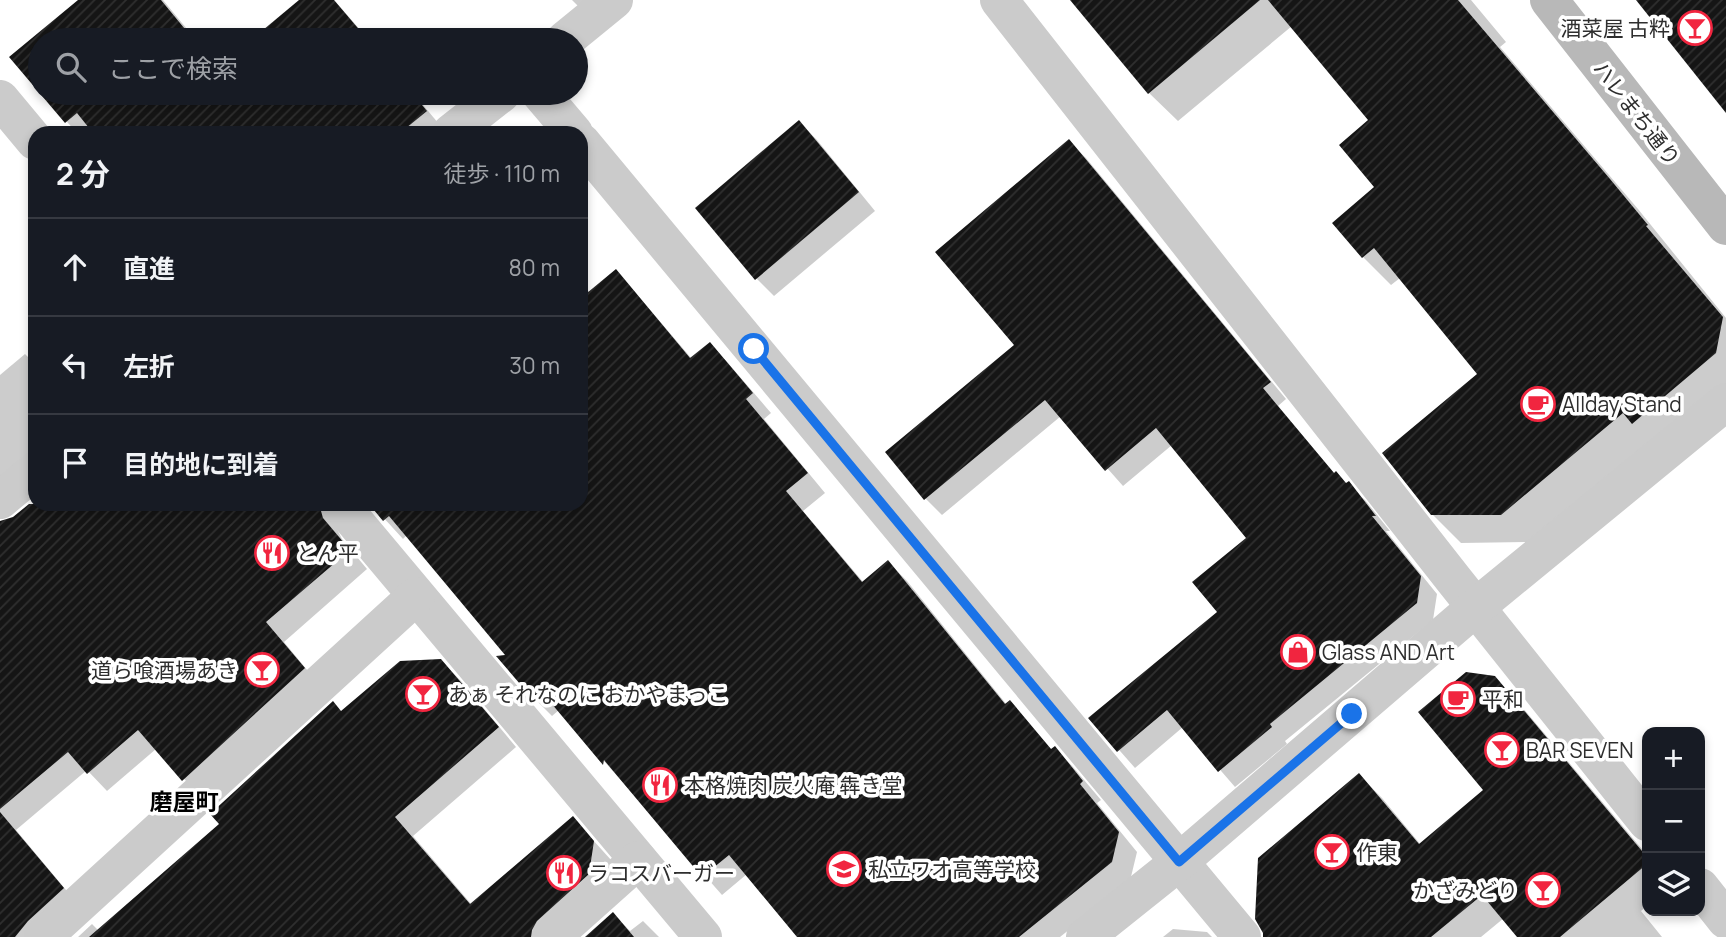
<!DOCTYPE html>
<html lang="ja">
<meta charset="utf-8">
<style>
:root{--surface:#171b24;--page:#20242c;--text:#f1f3f6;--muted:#9ea1a6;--line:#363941}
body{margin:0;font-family:Manrope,"Noto Sans JP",sans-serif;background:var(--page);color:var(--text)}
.controls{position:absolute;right:21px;bottom:21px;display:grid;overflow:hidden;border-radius:14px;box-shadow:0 4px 10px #0003}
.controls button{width:63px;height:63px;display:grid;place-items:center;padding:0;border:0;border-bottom:2px solid var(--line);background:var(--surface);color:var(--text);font:35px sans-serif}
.stop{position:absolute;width:21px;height:21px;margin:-16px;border:5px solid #1a73e8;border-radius:50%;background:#fff}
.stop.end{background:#1a73e8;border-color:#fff;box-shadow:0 2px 7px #0008}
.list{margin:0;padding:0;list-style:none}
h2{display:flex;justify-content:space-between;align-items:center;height:91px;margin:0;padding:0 28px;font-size:30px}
h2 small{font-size:23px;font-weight:400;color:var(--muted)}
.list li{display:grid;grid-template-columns:46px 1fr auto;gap:21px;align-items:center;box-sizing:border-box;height:98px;padding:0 28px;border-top:2px solid var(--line)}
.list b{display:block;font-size:26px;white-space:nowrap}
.list em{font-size:23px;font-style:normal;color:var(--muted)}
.icon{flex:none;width:38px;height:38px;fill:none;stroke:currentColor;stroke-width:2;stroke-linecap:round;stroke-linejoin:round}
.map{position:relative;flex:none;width:1726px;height:937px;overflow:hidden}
.search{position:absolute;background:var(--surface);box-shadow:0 4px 10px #0003;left:28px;top:28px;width:560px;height:77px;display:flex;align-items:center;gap:18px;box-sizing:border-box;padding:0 24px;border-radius:38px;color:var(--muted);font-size:26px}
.panel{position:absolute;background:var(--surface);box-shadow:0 4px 10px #0003;left:28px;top:126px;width:560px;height:385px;border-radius:21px}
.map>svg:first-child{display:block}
.shadow{fill:#0003}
.building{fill:url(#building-hatch)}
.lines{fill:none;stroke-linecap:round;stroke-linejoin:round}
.street{stroke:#cbcbcb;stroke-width:38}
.secondary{stroke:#b8b8b8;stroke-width:38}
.route{stroke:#1a73e8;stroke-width:9}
.labels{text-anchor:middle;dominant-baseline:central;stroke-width:7;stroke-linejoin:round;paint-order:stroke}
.poi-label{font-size:21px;fill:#2e2e2e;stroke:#fff;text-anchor:start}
.street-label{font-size:21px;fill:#2e2e2e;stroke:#fff}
.neighbourhood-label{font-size:23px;font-weight:bold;fill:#000;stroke:#fff}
</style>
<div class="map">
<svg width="1726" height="937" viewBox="0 0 1726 937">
<defs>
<pattern id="building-hatch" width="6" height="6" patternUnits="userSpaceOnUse" patternTransform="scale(1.75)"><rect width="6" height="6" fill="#151515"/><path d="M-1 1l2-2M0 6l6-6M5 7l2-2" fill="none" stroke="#2f2f2f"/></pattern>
</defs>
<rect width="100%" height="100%" fill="#fff"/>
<g class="shadow">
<polygon points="80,0 163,0 196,40 40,40 40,92 12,58"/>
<polygon points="308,0 334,0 369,40 254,40 289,11"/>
<polygon points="572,0 587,0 579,7"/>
<polygon points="1072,0 1471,0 1506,42 1500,47 1638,209 1726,318 1726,397 1530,542 1461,543 1432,514 1480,374 1400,278 1391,285 1363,257 1377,188 1371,120 1292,26 1178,121 1149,93"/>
<polygon points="41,93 413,93 444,130 441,133 77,133"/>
<polygon points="799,122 817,140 875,211 774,296 756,278"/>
<polygon points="1069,142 1086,158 1286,399 1278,406 1335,474 1365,500 1390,531 1386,531 1437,594 1433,620 1285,741 1287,744 1235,787 1183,727 1135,768 1091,718 1219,612 1249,538 1172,445 1123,486 1061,416 942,515 925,498 1016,345"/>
<polygon points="615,272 634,291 692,359 710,344 728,363 771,413 764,419 825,493 803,511 864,583 888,562 907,581 1007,705 1010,703 1052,750 1055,748 1073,767 1101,800 1097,803 1137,852 1130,881 1060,937 799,937 747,874 722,895 559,710 552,716 533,697 509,657 407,535 403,539 371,504 581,504 581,282 590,293"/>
<polygon points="25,354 35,364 35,477 0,508 0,375"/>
<polygon points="35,502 35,504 348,504 337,529 342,539 367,569 284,642 322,688 202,798 156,749 107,791 87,770 16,830 81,908 50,937 0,937 0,523 15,518"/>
<polygon points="441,661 460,680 516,747 413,836 472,905 573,818 612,861 559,937 78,937 92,924 98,930 222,824 342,712"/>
<polygon points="1494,678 1517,701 1647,855 1647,906 1641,911 1662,937 1520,937 1504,918 1481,937 1265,937 1359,775 1382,798 1421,845 1485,791"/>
<polygon points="613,914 630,931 643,921 659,937 587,937"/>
<polygon points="1173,929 1207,932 1212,937 1163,937"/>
</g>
<g class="building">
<polygon points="78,0 161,0 194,40 40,40 40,93 412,93 427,111 400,133 93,133 77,113 65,123 9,57"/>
<polygon points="299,0 334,0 368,40 251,40"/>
<polygon points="1070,0 1260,0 1148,94"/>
<polygon points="1268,0 1458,0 1610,179 1648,225 1646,226 1723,317 1716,353 1632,424 1623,413 1501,515 1431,515 1382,453 1477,374 1374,248 1362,258 1332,223 1374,187 1339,145 1368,120"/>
<polygon points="1636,0 1726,0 1726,113"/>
<polygon points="799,120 859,192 755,280 695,208"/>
<polygon points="1069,139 1271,382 1263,388 1334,473 1336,471 1346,483 1349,481 1376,516 1372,516 1421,576 1417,603 1270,724 1272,727 1218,772 1167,710 1117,752 1088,718 1217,612 1192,582 1246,538 1156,428 1105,471 1045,400 924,500 885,452 1014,345 935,252"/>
<polygon points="616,269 690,358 710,342 753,393 746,399 808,473 786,491 862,582 888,560 1005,704 1010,700 1051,749 1055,746 1083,781 1080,784 1119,832 1112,862 1019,937 797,937 729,855 702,877 604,760 603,765 541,691 532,698 496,656 505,655 460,601 389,516 383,521 369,504 581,504 581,298"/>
<polygon points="29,504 319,504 323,518 350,550 266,622 305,668 182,781 138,730 87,774 68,752 0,809 0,521 13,517"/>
<polygon points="441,659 499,727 395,817 470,904 573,816 594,841 589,874 537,921 532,930 531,937 89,937 219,824 210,814 333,701 341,711 400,661"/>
<polygon points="1466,672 1495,676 1647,857 1647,864 1560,937 1517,937 1482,895 1431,937 1263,937 1263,933 1255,919 1258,858 1359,773 1419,844 1483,790 1418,712"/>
<polygon points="0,812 64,888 28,921 15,937 0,937"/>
<polygon points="613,912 634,937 585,937"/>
</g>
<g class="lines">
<g class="street">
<polyline points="999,0 1454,580 1647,822"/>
<polyline points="565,40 614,0"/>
<polyline points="540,93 574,133"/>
<polyline points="0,99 35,141"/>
<polyline points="451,133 502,93"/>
<polyline points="581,142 1242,937"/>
<polyline points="0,500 35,471"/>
<polyline points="340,504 703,937"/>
<polyline points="1700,887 1726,920"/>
<polyline points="43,937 416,596"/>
<polyline points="552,937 638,860"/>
<polyline points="1085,937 1179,862 1476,607 1726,402"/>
</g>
<polyline class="secondary" points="1549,0 1726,226"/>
</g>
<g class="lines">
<polyline class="route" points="754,349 1179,862 1352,714"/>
</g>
<defs>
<g id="bar-ring" transform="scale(1.75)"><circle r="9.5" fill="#fff" stroke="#f1253f" stroke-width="1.5"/><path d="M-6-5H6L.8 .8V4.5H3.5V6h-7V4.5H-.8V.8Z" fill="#f1253f"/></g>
<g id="cafe-ring" transform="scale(1.75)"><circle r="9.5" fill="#fff" stroke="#f1253f" stroke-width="1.5"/><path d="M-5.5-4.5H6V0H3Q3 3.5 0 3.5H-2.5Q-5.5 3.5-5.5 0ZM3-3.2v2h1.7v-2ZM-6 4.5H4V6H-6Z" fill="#f1253f"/></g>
<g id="restaurant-ring" transform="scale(1.75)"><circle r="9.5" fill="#fff" stroke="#f1253f" stroke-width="1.5"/><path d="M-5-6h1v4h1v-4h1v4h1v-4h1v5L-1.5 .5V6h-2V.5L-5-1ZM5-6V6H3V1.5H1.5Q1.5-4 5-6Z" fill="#f1253f"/></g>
<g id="shop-ring" transform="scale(1.75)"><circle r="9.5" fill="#fff" stroke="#f1253f" stroke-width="1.5"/><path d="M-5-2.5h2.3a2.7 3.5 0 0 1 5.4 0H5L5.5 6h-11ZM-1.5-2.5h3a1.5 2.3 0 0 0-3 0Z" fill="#f1253f"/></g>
<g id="school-ring" transform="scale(1.75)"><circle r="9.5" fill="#fff" stroke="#f1253f" stroke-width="1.5"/><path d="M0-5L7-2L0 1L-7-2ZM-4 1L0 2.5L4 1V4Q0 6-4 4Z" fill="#f1253f"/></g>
</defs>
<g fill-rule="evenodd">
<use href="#bar-ring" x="1695" y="28"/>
<use href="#cafe-ring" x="1538" y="404"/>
<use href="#restaurant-ring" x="272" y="553"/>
<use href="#shop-ring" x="1298" y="652"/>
<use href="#bar-ring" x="262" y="670"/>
<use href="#bar-ring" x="423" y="694"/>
<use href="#cafe-ring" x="1458" y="699"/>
<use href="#bar-ring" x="1502" y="750"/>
<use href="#restaurant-ring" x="660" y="785"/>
<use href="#bar-ring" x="1332" y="852"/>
<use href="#school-ring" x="844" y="869"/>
<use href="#restaurant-ring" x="564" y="873"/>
<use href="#bar-ring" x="1543" y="890"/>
</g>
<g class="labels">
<g class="poi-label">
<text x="1670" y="28" text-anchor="end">酒菜屋 古粋</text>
<text x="1562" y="404">Allday Stand</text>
<text x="296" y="553">とん平</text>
<text x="1322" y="652">Glass AND Art</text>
<text x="238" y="670" text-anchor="end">道ら喰酒場あき</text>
<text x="448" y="694">あぁ それなのに おかやまっこ</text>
<text x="1482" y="699">平和</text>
<text x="1526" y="750">BAR SEVEN</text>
<text x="684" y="785">本格焼肉 炭火庵 犇き堂</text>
<text x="1356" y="852">作東</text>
<text x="868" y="869">私立ワオ高等学校</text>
<text x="588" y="873">ラコスバーガー</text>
<text x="1518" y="890" text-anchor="end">かざみどり</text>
</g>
<g class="street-label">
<text transform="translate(1637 113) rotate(52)">ハレまち通り</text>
</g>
<g class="neighbourhood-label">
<text x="184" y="801">磨屋町</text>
</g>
</g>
</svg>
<div class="controls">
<button>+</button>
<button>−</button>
<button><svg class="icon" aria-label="layers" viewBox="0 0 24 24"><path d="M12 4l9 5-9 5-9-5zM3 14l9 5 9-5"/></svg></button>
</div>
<div class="stop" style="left:754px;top:349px"></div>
<div class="stop end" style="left:1352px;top:714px"></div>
<div class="search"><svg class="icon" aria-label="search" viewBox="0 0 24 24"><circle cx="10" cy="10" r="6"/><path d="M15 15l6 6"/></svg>ここで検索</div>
<section class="panel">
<h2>2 分<small>徒歩 · 110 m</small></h2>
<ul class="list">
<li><svg class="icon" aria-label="ahead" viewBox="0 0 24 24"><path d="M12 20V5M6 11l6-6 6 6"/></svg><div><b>直進</b></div><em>80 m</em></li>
<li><svg class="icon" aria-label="left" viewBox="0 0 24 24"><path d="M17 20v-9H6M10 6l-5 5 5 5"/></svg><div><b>左折</b></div><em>30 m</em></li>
<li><svg class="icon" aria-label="arrive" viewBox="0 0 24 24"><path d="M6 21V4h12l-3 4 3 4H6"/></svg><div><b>目的地に到着</b></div></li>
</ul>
</section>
</div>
